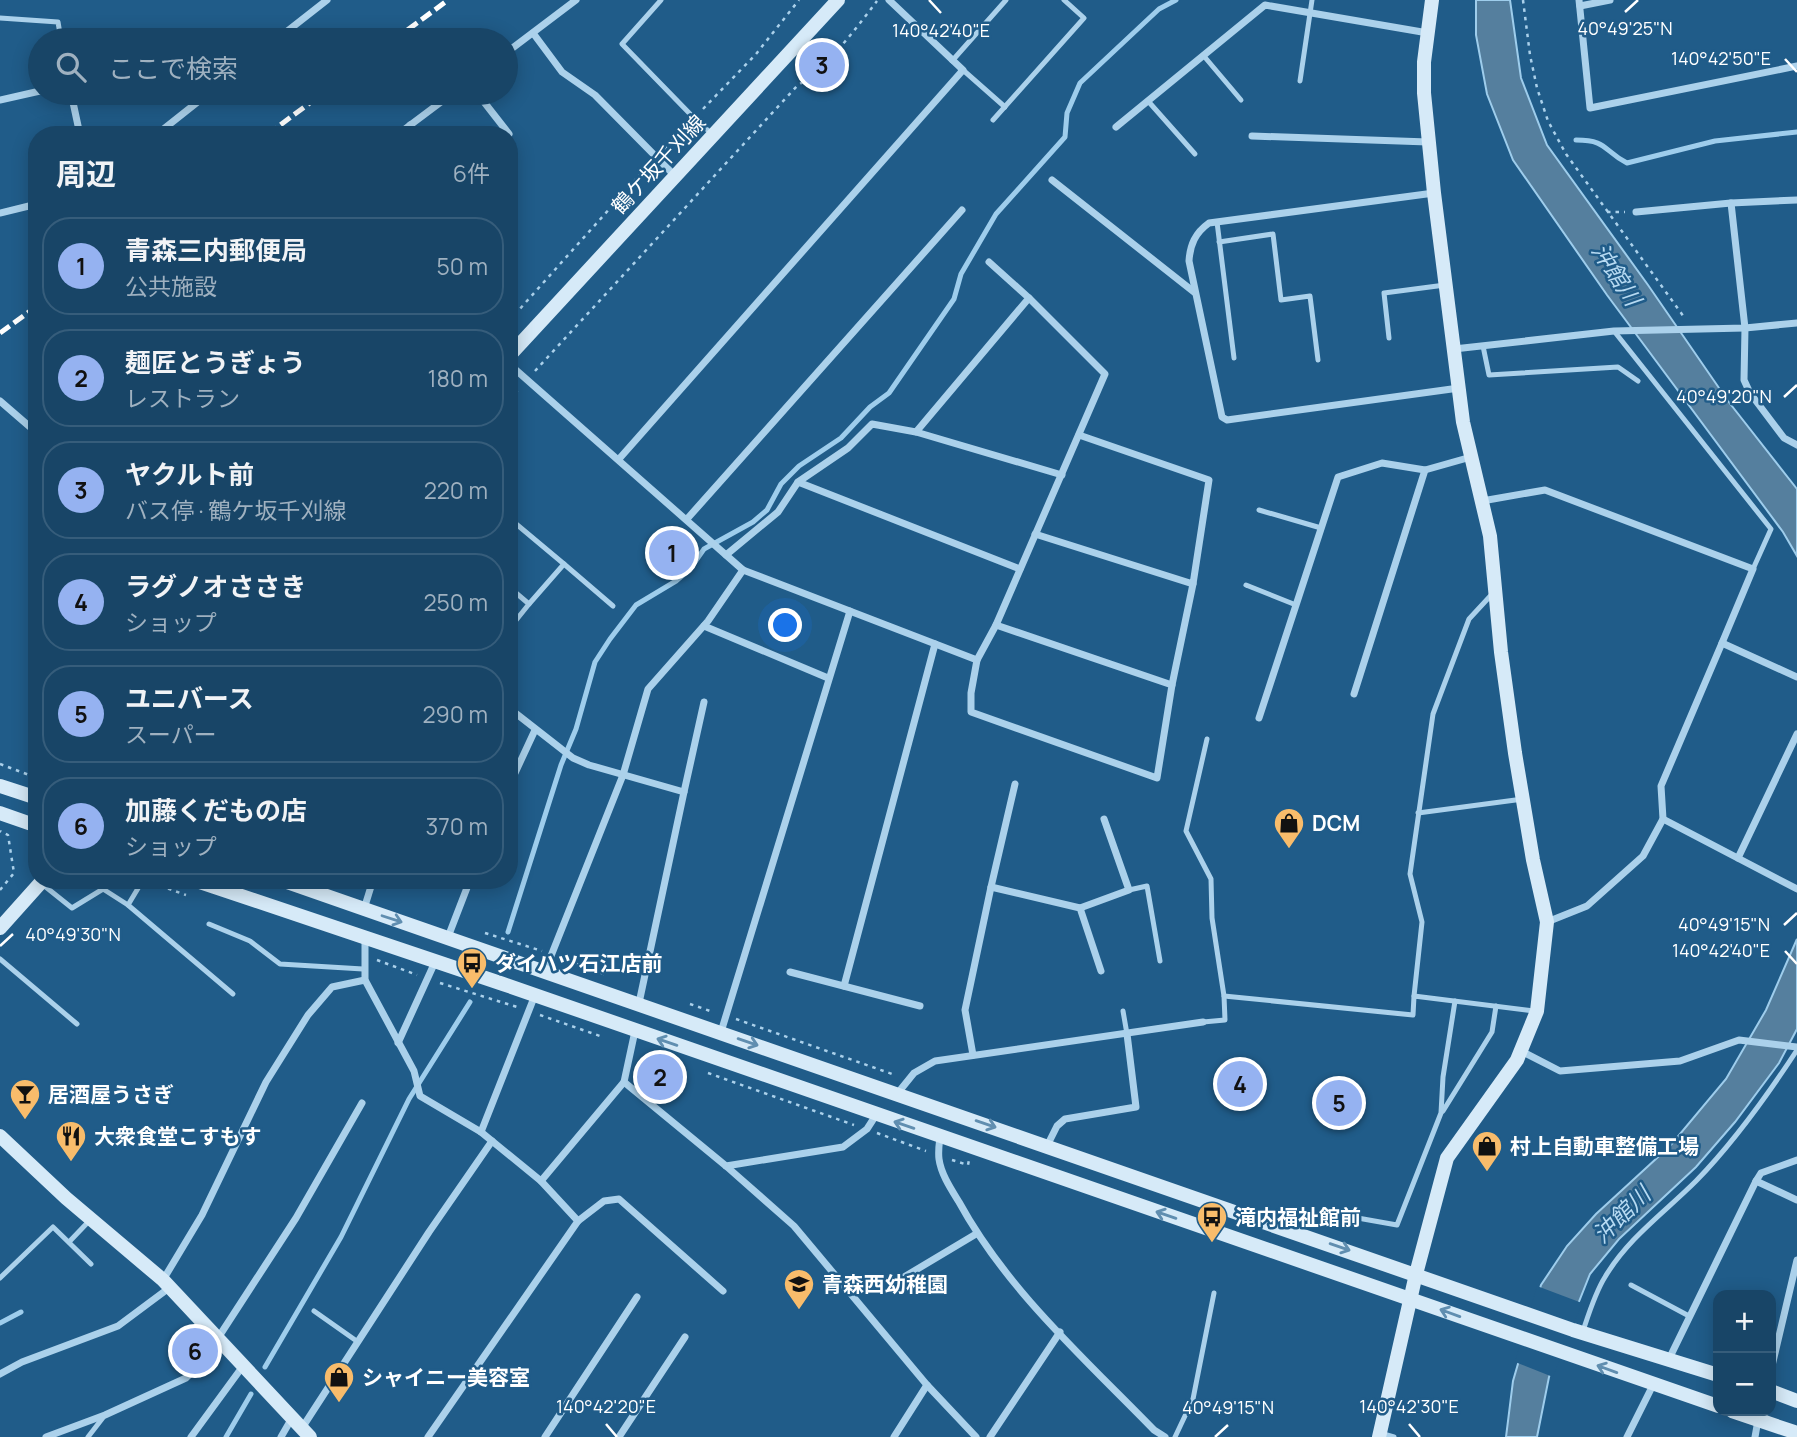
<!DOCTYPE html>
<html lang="ja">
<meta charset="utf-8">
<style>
:root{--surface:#184567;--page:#254f70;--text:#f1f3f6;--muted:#9fb1c0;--line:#365d7b;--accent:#95b2f1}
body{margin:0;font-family:Manrope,"Noto Sans JP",sans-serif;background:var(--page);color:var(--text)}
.controls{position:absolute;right:21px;bottom:21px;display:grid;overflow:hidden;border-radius:14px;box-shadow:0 4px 18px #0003}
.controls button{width:63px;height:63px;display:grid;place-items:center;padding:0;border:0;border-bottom:2px solid var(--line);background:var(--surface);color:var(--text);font:35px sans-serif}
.you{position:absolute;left:786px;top:626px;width:24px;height:24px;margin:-18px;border:5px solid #fff;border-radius:50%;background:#1a73e8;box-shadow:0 0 0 10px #1a73e833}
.badge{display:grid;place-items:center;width:46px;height:46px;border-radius:50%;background:var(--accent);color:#111;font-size:23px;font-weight:700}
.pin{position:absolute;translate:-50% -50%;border:4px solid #fff;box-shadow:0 2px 7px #0006}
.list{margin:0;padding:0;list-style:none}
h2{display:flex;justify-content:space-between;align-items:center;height:91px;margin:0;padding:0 28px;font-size:30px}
h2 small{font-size:23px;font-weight:400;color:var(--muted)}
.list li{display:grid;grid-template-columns:46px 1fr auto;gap:21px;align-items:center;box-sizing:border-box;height:98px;margin:0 14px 14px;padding:0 14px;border:2px solid var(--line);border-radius:28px}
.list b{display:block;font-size:26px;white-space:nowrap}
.list p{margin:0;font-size:23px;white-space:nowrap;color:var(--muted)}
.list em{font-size:23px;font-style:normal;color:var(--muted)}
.icon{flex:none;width:38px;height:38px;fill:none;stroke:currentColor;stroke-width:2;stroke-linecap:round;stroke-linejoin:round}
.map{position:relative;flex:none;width:1797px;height:1437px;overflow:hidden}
.search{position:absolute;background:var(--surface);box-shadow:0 4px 18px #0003;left:28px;top:28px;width:490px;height:77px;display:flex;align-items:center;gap:18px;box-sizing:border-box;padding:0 24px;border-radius:38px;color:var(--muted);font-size:26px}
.panel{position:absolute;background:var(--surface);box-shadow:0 4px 18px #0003;left:28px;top:126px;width:490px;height:763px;border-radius:28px}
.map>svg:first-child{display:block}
.water{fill:#557f9e;stroke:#9ecdec;stroke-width:2}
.pier{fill:#205c89}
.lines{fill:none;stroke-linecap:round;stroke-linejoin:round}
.stream{stroke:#9ecdec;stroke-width:5}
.path{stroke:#abd1eb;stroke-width:2.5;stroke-dasharray:3.5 5;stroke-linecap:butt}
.lane{stroke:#abd1eb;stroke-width:5}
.street{stroke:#abd1eb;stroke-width:7}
.secondary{stroke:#d6eaf8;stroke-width:14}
.rail{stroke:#fff;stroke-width:5;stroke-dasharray:12 5;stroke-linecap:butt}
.oneway{stroke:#608eb0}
.ticks{fill:none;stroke:#fff;stroke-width:2.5}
.labels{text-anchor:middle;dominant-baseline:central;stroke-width:5;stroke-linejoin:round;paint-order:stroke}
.street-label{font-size:21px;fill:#fff;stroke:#205c89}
.poi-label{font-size:21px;font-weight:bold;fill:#fff;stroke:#205c89;text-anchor:start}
.water-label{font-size:23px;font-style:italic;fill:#b7daf2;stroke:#205c89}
.ticks-label{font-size:18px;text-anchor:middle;fill:#fff;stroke:#205c89;stroke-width:5;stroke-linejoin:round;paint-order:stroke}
</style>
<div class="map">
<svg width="1797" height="1437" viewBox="0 0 1797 1437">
<rect width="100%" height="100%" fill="#205c89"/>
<g class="water">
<polygon points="1476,0 1510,0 1521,78 1547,145 1648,285 1728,401 1797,489 1797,556 1783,532 1607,295 1513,160 1487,94 1476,35"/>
<polygon points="1797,939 1797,1029 1779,1063 1735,1122 1696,1167 1619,1239 1590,1274 1549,1377 1537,1437 1506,1437 1513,1381 1541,1285 1567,1246 1596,1214 1670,1146 1726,1079 1766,1010"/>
</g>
<polygon class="pier" points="1537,1286 1582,1303 1553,1377 1515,1362"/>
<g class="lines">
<g class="stream">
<path d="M 1576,140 C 1608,140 1603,151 1627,163 L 1715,141 L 1797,132"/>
<polyline points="508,932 561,765 576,729 595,662 610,639 636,605 676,581 690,569 704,549 753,522 767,510 781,484 799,466 841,438 870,407 889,393 954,299 961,274 996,214 1065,137 1067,113 1080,83 1159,9 1176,0"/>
<polyline points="0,1323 21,1312"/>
<polyline points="265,1367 341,1237 409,1099 470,1002"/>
<polyline points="226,1437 251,1394"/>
</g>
<g class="path">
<polyline points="1523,0 1530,55 1537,88 1548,121 1566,154 1684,317"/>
<polyline points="703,109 756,54 799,0"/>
<polyline points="664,149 686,126"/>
<polyline points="1607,212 1625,212"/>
<polyline points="509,321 647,167"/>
<path d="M 535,371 L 797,86 C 829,65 854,31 877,1"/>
<polyline points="509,399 519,389"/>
<polyline points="0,764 37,778"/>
<polyline points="152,883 186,895"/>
<polyline points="0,890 14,873 8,835 0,831"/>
<polyline points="485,933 542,951"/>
<polyline points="561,958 604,974"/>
<polyline points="377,960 417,975"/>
<polyline points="440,983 517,1007"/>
<polyline points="690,1004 713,1012"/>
<polyline points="540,1015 600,1036"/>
<polyline points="736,1019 895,1075"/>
<polyline points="708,1073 854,1125"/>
<polyline points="877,1133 926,1151"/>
<polyline points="952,1160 968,1165 969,1160"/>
</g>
<g class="lane">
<polyline points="661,0 622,44 694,118 712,134"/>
<polyline points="0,18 58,22 61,40"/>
<polyline points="1203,55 1241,100"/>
<polyline points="952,61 1006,0"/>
<polyline points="963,70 1005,107"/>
<polyline points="1300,81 1312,0"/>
<polyline points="1148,101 1195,154"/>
<polyline points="993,120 1084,18 1064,0"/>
<polyline points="1217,222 1234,358"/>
<polyline points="1219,242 1273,234 1281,300 1310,296 1318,360"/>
<polyline points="1614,331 1771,529 1753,569"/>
<polyline points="1389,338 1384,293 1445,285"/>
<polyline points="1483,346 1489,375 1618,367 1638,381"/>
<polyline points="1259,510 1321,528"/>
<polyline points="509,518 564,564"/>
<polyline points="1246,585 1296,605"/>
<polyline points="509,587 529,604 509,629"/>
<polyline points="529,604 564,564 613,606"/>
<polyline points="1207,739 1186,831 1211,879 1212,918 1224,996 1413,1015 1414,996 1534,1011"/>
<polyline points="1418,813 1523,799"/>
<polyline points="143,880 128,905 233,994"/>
<polyline points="42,884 72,908 103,889 128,905"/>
<polyline points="1129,890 1147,886 1160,961"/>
<polyline points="209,924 250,941 280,964 363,969"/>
<polyline points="0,959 77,1024"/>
<polyline points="1414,996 1422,922 1410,874 1433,714 1469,619 1494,592"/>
<polyline points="1123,1011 1127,1034"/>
<polyline points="1203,1022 1225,1020 1224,996"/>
<polyline points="1443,1111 1492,1032 1496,1006"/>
<polyline points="1352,1217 1397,1225 1441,1113 1443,1077 1455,1001"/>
<polyline points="69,1242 91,1219"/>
<polyline points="0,1278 53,1227 91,1264"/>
<polyline points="1631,1285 1689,1316"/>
<polyline points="314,1311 358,1342"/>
<path d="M 1583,1331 C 1589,1313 1595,1293 1605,1277 C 1628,1238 1665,1212 1696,1181 C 1735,1141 1767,1096 1797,1050"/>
<polyline points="1380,1433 1394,1437"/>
<polyline points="88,1437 105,1415"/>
<polyline points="1175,1437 1193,1399 1214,1293"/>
</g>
<g class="street">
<polyline points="1579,0 1590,108 1797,66"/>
<polyline points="1580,6 1610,0"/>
<polyline points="533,33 562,72 595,95 675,176"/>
<polyline points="276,40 327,0"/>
<polyline points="506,53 576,0"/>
<polyline points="71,93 80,135"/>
<polyline points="477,93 509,134"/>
<polyline points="0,100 40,91"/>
<polyline points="410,125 418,135"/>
<polyline points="1116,127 1265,5 1428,33"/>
<polyline points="156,135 209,93"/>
<polyline points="397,135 453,93"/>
<polyline points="1252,136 1428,142"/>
<polyline points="1052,180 1194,292"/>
<path d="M 1434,193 L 1209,223 C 1195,233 1190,245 1189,261 L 1222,417 L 1227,420 L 1459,388"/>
<polyline points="1731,203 1745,328 1744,380 1750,393 1784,438 1797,445"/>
<polyline points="1636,212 1731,203 1797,200"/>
<polyline points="0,213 37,204"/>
<polyline points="1454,349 1614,331 1745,328 1797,323"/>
<polyline points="509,364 743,570 977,660 996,625 1105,374 1029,298"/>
<polyline points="0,401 37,433"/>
<polyline points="916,432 1062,475"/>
<polyline points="619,459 963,70 889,0"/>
<polyline points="798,482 848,448 872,424 916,432 1029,298 989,262"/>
<polyline points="1482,501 1545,490 1753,569 1722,643"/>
<polyline points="687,519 962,210"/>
<polyline points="1035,534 1193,584 1209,480 1079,435"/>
<polyline points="726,555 778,512 798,482 1020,569"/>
<polyline points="704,626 828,678"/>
<polyline points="977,660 971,693 971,712 1157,778 1172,685 996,625"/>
<polyline points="1172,685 1193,584"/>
<polyline points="1354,694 1425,470 1471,457"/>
<polyline points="509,708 573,758 589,765 684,792 639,1003"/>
<polyline points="1259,718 1338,477 1382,463 1425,470"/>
<polyline points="509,786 535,730"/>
<polyline points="684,792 704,702"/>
<polyline points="1663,819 1797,889"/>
<polyline points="1738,858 1797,734"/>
<polyline points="991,887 1080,908 1101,971"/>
<polyline points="1080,908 1129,890 1104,819"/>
<polyline points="364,909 373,880"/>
<polyline points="1547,922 1587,906 1643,856 1663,819 1661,786 1722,643 1797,677"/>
<polyline points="448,937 470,880"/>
<polyline points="365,938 365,980 414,1071 420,1096 481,1132 541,1181 578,1221 428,1437"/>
<polyline points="545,971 623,775 648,689 708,621 743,570"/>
<polyline points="790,972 920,1006"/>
<polyline points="844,986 935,644"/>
<polyline points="721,1032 850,611"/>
<polyline points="398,1043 435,962"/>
<polyline points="1521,1051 1560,1071 1680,1061 1739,1040 1797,1047"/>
<polyline points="973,1055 965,1010 991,887 1015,784"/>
<polyline points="624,1082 726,1166 794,1226 927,1385 976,1437"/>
<polyline points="897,1094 914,1073 935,1061 1203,1022"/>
<polyline points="481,1132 535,995"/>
<path d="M 940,1137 C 939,1145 938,1151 939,1159 C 941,1174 951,1189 959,1202 C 1007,1290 1085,1359 1154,1430 L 1165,1437"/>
<polyline points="1047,1146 1057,1126 1065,1119 1136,1107 1127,1034"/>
<polyline points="726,1166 843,1147 867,1129 876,1115"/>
<polyline points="541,1181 624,1082 635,1031"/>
<polyline points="1756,1181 1761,1173 1797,1160"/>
<polyline points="578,1221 604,1201 619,1199 723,1291"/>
<polyline points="163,1280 202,1215 266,1082 308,1015 332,987 365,980"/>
<polyline points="899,1280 976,1234"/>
<polyline points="218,1338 296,1218 362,1103"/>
<polyline points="1669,1359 1756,1181 1797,1200"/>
<polyline points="1771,1370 1797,1260"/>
<polyline points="0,1374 22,1362 118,1326 169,1288"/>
<polyline points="302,1428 429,1232 492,1141"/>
<polyline points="46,1437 105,1415 186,1378 222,1343"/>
<polyline points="191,1437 243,1366"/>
<polyline points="281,1437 292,1418"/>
<polyline points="545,1437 637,1297"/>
<polyline points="619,1437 685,1337"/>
<polyline points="894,1437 927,1385"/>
<polyline points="990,1437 1060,1332"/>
<polyline points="1627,1437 1653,1385"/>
<polyline points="1755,1437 1758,1420"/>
</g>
<g class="secondary">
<polyline points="509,356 838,0"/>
<polyline points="0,786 37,798"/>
<polyline points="0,813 37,826"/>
<polyline points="194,880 503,984 1718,1406"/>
<polyline points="281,880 1573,1330 1718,1375"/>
<polyline points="0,928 43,880"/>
<polyline points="0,1136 66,1198 163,1280 310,1437"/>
<polyline points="1771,1391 1797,1401"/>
<polyline points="1732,1411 1797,1433"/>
<polyline points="1379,1437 1416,1274 1447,1158 1517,1060 1537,1011 1547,922 1533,860 1515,753 1501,652 1490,536 1463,422 1434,193 1424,93 1424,62 1432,0"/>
</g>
<g class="rail">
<polyline points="394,40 448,0"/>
<polyline points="267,135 323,93"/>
<polyline points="0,333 37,306"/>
</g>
</g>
<defs><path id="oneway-shaft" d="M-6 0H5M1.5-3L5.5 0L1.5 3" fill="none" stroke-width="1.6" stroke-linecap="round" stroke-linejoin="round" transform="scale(1.75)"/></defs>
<g class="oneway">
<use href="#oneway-shaft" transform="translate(392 919) rotate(18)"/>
<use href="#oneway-shaft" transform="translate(667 1042) rotate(-161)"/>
<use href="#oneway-shaft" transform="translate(748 1042) rotate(19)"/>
<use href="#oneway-shaft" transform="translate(986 1124) rotate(19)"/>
<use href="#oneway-shaft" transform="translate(904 1125) rotate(-161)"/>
<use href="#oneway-shaft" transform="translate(1166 1215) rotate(-161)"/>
<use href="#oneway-shaft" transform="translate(1340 1247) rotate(19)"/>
<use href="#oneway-shaft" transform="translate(1450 1313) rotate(-160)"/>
<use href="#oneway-shaft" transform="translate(1607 1369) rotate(-160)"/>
</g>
<path class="ticks" d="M 929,0 L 941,13M 1625,12 L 1638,0M 1785,59 L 1797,72M 1784,397 L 1797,385M 1784,925 L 1797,913M 0,946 L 13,934M 1785,951 L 1797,964M 606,1424 L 617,1437M 1409,1424 L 1420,1437M 1215,1437 L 1228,1425"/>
<defs>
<g id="shop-pin" transform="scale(1.575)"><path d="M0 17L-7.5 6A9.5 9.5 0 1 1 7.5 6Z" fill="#f8bc6b" stroke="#205c89"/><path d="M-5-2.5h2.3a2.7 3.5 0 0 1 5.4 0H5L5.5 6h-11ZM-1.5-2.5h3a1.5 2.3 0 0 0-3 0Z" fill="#111"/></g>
<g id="bus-pin" transform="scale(1.575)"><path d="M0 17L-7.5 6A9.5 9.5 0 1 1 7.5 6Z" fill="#f8bc6b" stroke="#205c89"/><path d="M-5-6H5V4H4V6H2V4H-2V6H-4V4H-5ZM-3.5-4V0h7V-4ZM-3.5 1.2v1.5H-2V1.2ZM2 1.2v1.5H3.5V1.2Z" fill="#111"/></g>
<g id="bar-pin" transform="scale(1.575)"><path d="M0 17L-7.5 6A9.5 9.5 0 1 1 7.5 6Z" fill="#f8bc6b" stroke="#205c89"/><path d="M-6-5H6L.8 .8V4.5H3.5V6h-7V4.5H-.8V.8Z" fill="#111"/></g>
<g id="restaurant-pin" transform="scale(1.575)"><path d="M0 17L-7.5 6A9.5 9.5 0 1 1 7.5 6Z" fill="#f8bc6b" stroke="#205c89"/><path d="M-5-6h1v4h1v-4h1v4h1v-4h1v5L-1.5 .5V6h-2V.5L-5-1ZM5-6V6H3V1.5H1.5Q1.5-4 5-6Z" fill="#111"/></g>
<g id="school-pin" transform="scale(1.575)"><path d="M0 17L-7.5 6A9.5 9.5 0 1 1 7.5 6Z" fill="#f8bc6b" stroke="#205c89"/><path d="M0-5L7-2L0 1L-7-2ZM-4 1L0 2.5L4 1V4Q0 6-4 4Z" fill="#111"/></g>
</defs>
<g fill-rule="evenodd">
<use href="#shop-pin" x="1289" y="823"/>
<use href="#bus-pin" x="472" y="963"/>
<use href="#bar-pin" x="25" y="1094"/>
<use href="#restaurant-pin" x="71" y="1136"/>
<use href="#shop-pin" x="1487" y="1146"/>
<use href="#bus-pin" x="1212" y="1217"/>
<use href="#school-pin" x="799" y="1284"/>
<use href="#shop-pin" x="339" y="1377"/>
</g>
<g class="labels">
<g class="street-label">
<text transform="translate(658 164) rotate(-47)">鶴ケ坂千刈線</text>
</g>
<g class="poi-label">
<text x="1312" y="823">DCM</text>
<text x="495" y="963">ダイハツ石江店前</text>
<text x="48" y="1094">居酒屋うさぎ</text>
<text x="94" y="1136">大衆食堂こすもす</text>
<text x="1510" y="1146">村上自動車整備工場</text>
<text x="1235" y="1217">滝内福祉館前</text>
<text x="822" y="1284">青森西幼稚園</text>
<text x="362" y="1377">シャイニー美容室</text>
</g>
<g class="water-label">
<text transform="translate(1617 274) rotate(57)">沖館川</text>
<text transform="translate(1621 1214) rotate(-44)">沖館川</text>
</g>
</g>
<g class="ticks-label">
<text x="1625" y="35">40°49'25"N</text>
<text x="941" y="37">140°42'40"E</text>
<text x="1721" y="65">140°42'50"E</text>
<text x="1724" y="403">40°49'20"N</text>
<text x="1724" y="931">40°49'15"N</text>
<text x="73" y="941">40°49'30"N</text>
<text x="1721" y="957">140°42'40"E</text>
<text x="606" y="1413">140°42'20"E</text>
<text x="1409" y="1413">140°42'30"E</text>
<text x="1228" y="1414">40°49'15"N</text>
</g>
</svg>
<div class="controls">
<button>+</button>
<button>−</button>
</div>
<div class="you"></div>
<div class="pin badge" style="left:672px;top:553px">1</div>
<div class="pin badge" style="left:660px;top:1077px">2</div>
<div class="pin badge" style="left:822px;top:65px">3</div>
<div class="pin badge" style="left:1240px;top:1084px">4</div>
<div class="pin badge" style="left:1339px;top:1103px">5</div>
<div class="pin badge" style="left:195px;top:1351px">6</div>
<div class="search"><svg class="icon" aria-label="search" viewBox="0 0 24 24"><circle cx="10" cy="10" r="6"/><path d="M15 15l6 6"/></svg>ここで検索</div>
<section class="panel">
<h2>周辺<small>6件</small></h2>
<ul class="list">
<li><span class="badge">1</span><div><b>青森三内郵便局</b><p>公共施設</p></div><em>50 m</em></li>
<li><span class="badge">2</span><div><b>麺匠とうぎょう</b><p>レストラン</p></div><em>180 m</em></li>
<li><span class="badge">3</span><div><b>ヤクルト前</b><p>バス停 · 鶴ケ坂千刈線</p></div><em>220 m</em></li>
<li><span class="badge">4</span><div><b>ラグノオささき</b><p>ショップ</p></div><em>250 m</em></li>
<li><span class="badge">5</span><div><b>ユニバース</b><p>スーパー</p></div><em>290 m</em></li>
<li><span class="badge">6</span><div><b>加藤くだもの店</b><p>ショップ</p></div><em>370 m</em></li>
</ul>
</section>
</div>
